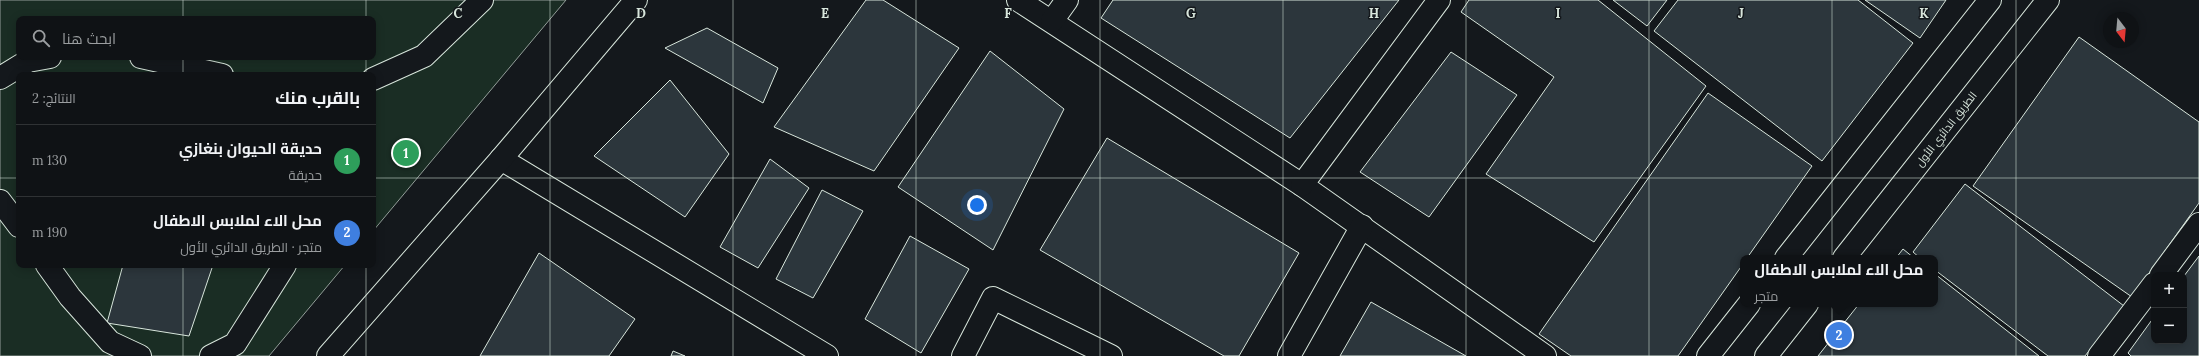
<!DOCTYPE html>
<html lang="ar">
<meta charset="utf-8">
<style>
:root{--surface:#0f1215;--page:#1d2022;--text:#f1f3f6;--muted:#9b9ea0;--line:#2f3234;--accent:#ffb74d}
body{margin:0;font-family:Lora,Cairo,serif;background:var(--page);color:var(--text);direction:rtl}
.controls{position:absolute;right:12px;bottom:12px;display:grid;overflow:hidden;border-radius:8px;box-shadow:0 2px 10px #0003}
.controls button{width:36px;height:36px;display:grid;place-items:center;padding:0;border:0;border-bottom:1px solid var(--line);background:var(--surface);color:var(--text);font:20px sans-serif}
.compass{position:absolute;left:2103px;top:12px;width:36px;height:36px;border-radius:50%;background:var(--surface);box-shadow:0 2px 10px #0003;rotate:164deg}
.you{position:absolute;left:977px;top:205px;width:14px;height:14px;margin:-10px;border:3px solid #fff;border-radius:50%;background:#1a73e8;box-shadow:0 0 0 6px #1a73e833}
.badge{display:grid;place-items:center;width:26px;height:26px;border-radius:50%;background:var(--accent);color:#fff;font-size:13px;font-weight:700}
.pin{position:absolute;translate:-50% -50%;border:2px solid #fff;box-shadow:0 1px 4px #0006}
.popup{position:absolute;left:1740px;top:255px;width:198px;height:52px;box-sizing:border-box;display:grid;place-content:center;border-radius:8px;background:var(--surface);filter:drop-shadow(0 1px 3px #0005);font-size:13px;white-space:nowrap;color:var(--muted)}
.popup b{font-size:15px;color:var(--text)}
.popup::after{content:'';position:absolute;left:50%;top:100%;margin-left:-8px;border:8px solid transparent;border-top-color:var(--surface)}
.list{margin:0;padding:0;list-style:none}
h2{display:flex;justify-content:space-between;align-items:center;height:52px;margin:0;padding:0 16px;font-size:17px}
h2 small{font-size:13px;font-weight:400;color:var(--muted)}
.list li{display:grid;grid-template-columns:26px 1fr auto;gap:12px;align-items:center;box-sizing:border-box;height:72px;padding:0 16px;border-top:1px solid var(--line)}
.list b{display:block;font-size:15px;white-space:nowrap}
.list p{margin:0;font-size:13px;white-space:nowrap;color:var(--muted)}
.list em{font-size:13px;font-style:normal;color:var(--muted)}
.icon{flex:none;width:22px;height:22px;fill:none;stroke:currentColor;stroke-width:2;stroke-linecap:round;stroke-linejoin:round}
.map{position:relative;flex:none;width:2199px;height:356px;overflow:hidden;direction:ltr}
.search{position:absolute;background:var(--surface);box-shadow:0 2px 10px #0003;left:16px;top:16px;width:360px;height:44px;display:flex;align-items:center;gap:10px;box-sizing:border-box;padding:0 14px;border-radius:8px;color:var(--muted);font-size:15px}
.panel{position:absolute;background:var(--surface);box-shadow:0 2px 10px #0003;left:16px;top:72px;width:360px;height:196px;border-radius:8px;direction:rtl}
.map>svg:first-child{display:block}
.green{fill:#1a2d24;stroke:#939e99;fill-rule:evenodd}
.building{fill:#2c363c;stroke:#d8e6dc}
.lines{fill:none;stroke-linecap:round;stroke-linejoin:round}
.minor-casing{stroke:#d8e6dc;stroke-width:24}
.major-casing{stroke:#d8e6dc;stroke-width:24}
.minor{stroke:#14181c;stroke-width:22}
.major{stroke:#14181c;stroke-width:22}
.grid{fill:none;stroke:#d8e6dc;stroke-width:1;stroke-opacity:0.55}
.labels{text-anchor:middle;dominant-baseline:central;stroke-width:3;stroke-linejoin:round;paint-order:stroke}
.street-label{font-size:11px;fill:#d8e6dc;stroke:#14181c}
.grid-label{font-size:13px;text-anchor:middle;font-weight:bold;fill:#d8e6dc;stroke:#14181c;stroke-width:3;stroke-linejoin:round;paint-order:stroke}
</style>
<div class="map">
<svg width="2199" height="356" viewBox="0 0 2199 356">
<rect width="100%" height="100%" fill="#14181c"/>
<path class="green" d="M 0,0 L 566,0 L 373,231 L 373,75 L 19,75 L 19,265 L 345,265 L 269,356 L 0,356 ZM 19,19 L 373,19 L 373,57 L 19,57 Z"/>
<g class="building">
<polygon points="866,0 883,0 959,48 874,171 774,127"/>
<polygon points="1113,0 1399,0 1290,138 1101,18"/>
<polygon points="1469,0 1598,0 1706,86 1594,242 1486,174 1554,77 1461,12"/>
<polygon points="1613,0 1667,0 1647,26"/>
<polygon points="1678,0 1858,0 1913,43 1822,161 1654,31"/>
<polygon points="1865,0 1946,0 1920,38"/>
<polygon points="707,28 778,68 763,103 665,48"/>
<polygon points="2079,37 2199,122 2199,203 2132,297 1973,186"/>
<polygon points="990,51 1064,109 993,250 898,187"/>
<polygon points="1451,52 1517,95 1429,217 1360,172"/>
<polygon points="670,80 729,154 685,217 594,156"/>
<polygon points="1708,93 1812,166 1747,258 1743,258 1743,264 1678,356 1571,356 1539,334"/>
<polygon points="1107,138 1299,253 1239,356 1224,356 1040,250"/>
<polygon points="770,159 809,188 758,268 720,247"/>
<polygon points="1965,184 2124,306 2085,356 2048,356 1935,270 1935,258 1920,258 1913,252"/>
<polygon points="822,190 863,211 813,298 776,279"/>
<polygon points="910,236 969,269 921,353 865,319"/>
<polygon points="1903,249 1914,258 1896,258"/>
<polygon points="539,253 635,319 609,356 480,356"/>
<polygon points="2199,256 2199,356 2131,356 2128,353 2154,317 2154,341 2184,341 2184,276"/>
<polygon points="123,265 213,265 189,336 107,323"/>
<polygon points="1935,274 2039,356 1818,356 1859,304 1935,304"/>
<polygon points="1371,302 1466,356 1340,356"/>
<polygon points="673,351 685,356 671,356"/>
</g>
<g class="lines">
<g class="minor-casing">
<g id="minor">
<polyline points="1018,0 1302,185 1545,356"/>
<polyline points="1052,21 1067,0"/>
<polyline points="141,57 222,75"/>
<polyline points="0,78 28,61 50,57"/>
<polyline points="373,79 424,56 482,0"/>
<polyline points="501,159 827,356"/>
<polyline points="1302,185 1439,0"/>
<polyline points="0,201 19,226"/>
<polyline points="47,265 70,297 110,342 140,356"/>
<polyline points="2161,275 2199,224"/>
<polyline points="211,356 235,344 285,265"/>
<polyline points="328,356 501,159 636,0"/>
<polyline points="963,356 993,298 1111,356"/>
<polyline points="1289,356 1362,226"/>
<polyline points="2099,356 2154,284"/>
</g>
</g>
<g class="major-casing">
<g id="major">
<polyline points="1786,258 1990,0"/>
<polyline points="1844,258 2048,0"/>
<polyline points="1708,356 1749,304"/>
<polyline points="1766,356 1807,304"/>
</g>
</g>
<use href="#minor" class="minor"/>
<use href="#major" class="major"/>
</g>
<path class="grid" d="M 183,0 L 183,19M 366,0 L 366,19M 550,0 L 550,356M 733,0 L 733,356M 916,0 L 916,356M 1100,0 L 1100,356M 1283,0 L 1283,356M 1466,0 L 1466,356M 1649,0 L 1649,356M 1832,0 L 1832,356M 2016,0 L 2016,356M 183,57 L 183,75M 366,57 L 366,75M 0,178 L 19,178M 373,178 L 2199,178M 183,265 L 183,356M 366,265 L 366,356"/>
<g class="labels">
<g class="street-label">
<text transform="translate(1946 129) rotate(-52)">الطريق الدائري الأول</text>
</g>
</g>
<g class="grid-label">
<text x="458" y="18">C</text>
<text x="641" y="18">D</text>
<text x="825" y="18">E</text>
<text x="1008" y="18">F</text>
<text x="1191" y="18">G</text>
<text x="1374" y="18">H</text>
<text x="1558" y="18">I</text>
<text x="1741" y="18">J</text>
<text x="1924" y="18">K</text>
</g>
</svg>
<div class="controls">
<button>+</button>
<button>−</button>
</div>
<svg class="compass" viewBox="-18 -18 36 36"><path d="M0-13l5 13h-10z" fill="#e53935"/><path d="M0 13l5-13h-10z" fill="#9b9ea0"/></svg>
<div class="you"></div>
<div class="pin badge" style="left:406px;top:153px;background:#2e9e5b">1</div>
<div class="pin badge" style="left:1839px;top:335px;background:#3f7fe0">2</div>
<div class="popup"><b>محل الاء لملابس الاطفال</b>متجر</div>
<div class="search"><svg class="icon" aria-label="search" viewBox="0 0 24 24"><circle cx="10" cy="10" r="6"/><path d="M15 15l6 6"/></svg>ابحث هنا</div>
<section class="panel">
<h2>بالقرب منك<small>النتائج: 2</small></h2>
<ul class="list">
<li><span class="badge" style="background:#2e9e5b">1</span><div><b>حديقة الحيوان بنغازي</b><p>حديقة</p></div><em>130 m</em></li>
<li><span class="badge" style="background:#3f7fe0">2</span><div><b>محل الاء لملابس الاطفال</b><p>متجر · الطريق الدائري الأول</p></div><em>190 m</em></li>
</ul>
</section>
</div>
